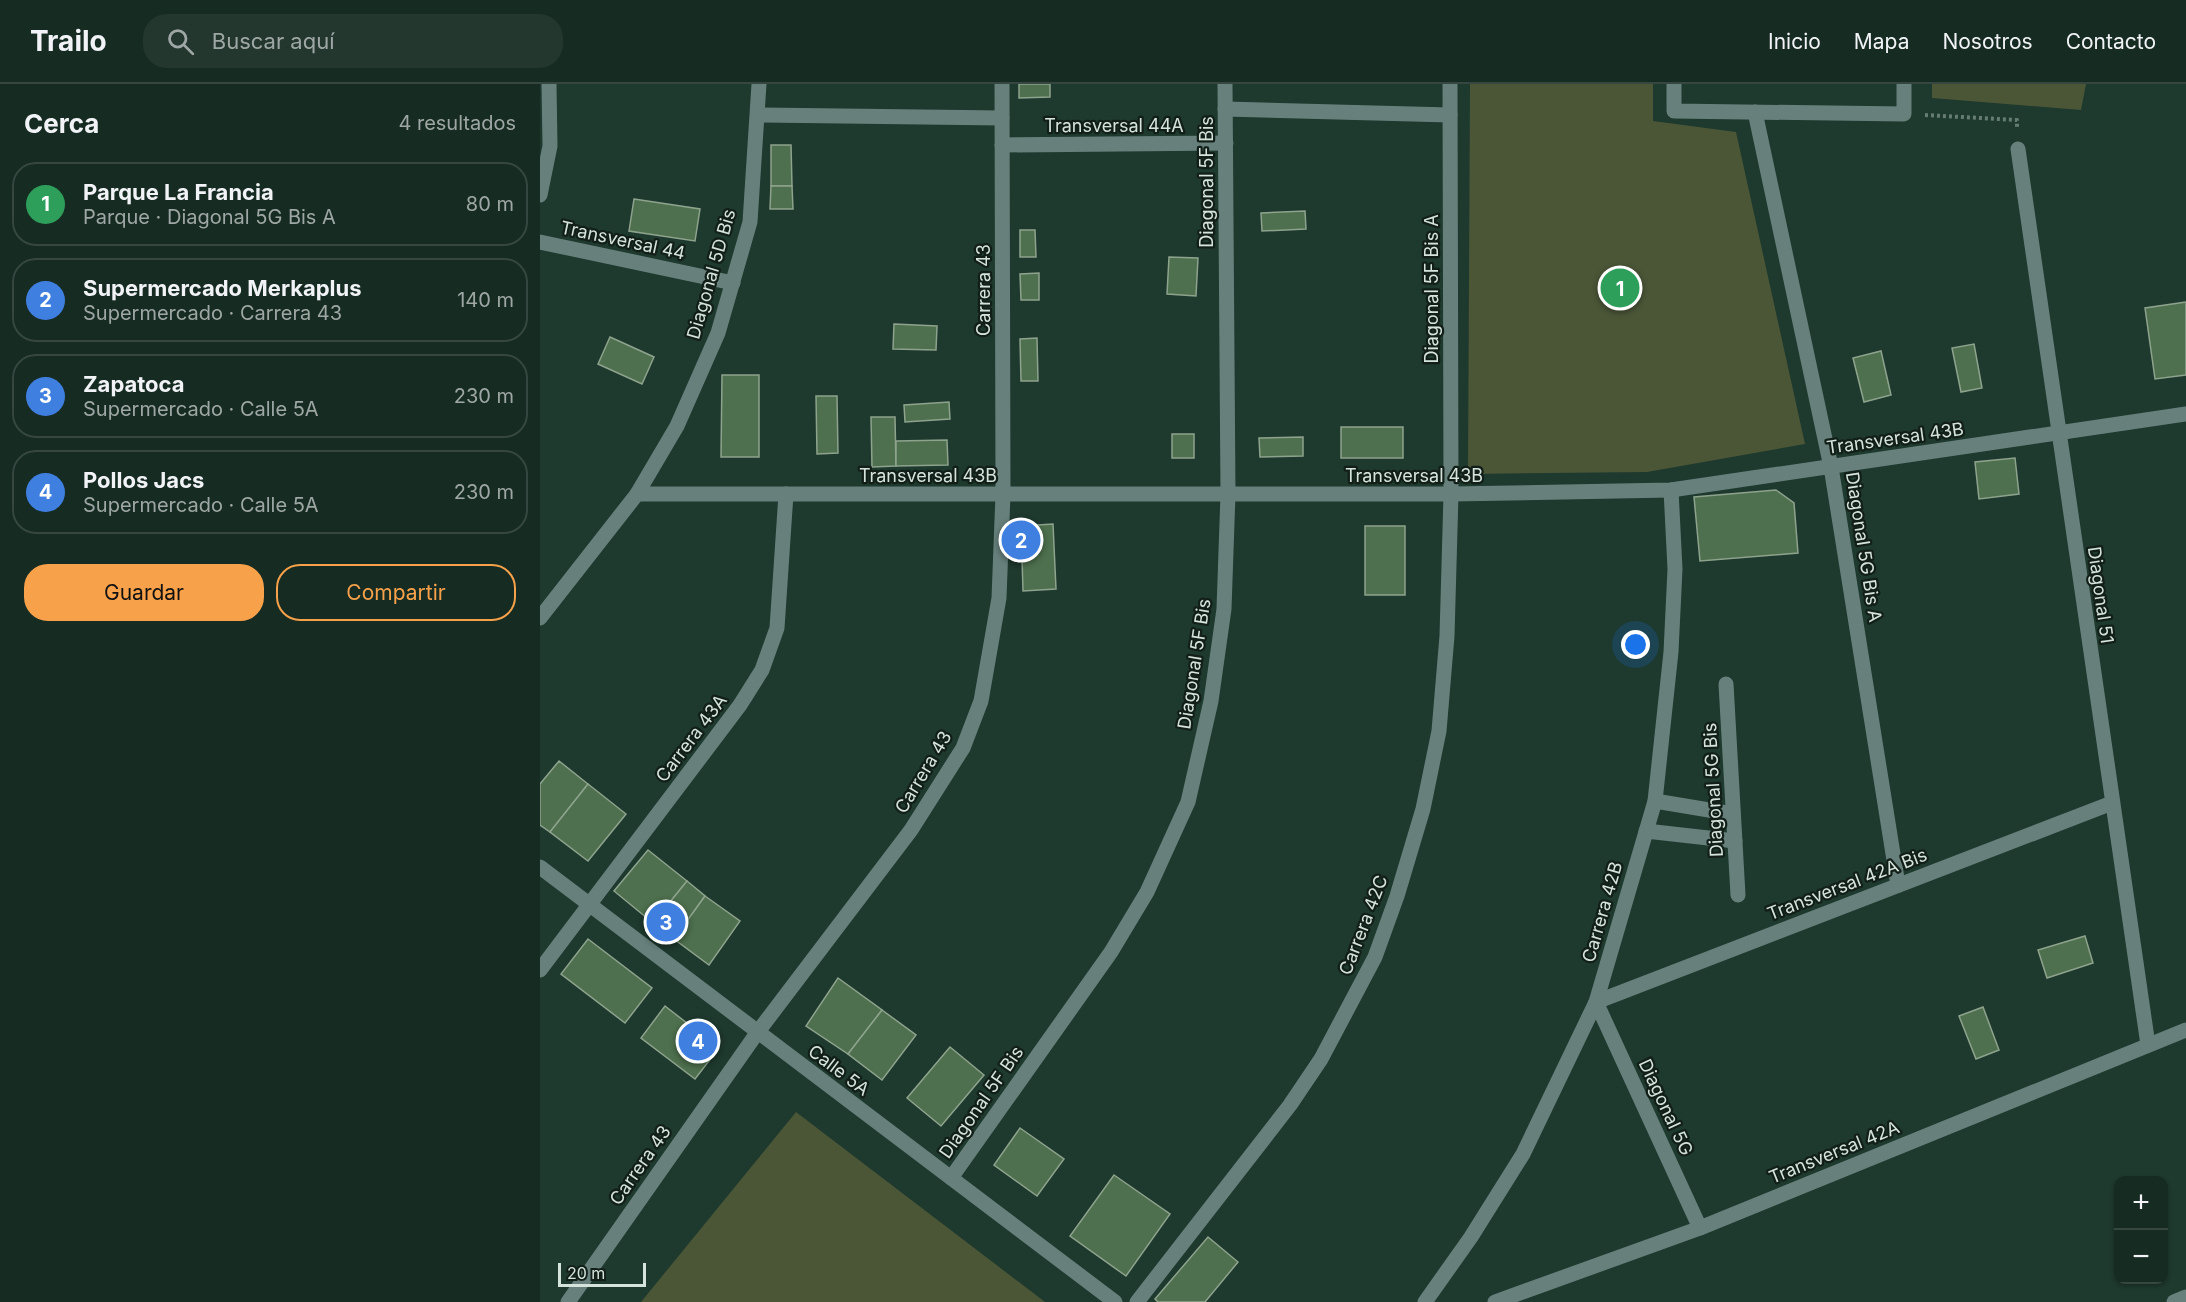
<!DOCTYPE html>
<html lang="es">
<meta charset="utf-8">
<style>
:root{--surface:#162b22;--page:#23372f;--text:#f1f3f6;--muted:#9ea7a5;--line:#354740;--accent:#f7a14a}
body{margin:0;font-family:Inter,sans-serif;background:var(--page);color:var(--text)}
.controls{position:absolute;right:18px;bottom:18px;display:grid;overflow:hidden;border-radius:12px;box-shadow:0 2px 4px #0004}
.controls button{width:54px;height:54px;display:grid;place-items:center;padding:0;border:0;border-bottom:2px solid var(--line);background:var(--surface);color:var(--text);font:30px sans-serif}
.scale{position:absolute;left:18px;bottom:15px;width:88px;box-sizing:border-box;padding-left:6px;border:3px solid #d4e4dc;border-top:0;font-size:16px;line-height:21px;white-space:nowrap;color:#d4e4dc;-webkit-text-stroke:4px #121e18;paint-order:stroke}
.you{position:absolute;left:1096px;top:561px;width:21px;height:21px;margin:-15px;border:4px solid #fff;border-radius:50%;background:#1a73e8;box-shadow:0 0 0 9px #1a73e833}
.badge{display:grid;place-items:center;width:39px;height:39px;border-radius:50%;background:var(--accent);color:#fff;font-size:20px;font-weight:700}
.pin{position:absolute;translate:-50% -50%;border:3px solid #fff;box-shadow:0 2px 6px #0006}
.list{margin:0;padding:0;list-style:none}
h2{display:flex;justify-content:space-between;align-items:center;height:78px;margin:0;padding:0 24px;font-size:26px}
h2 small{font-size:20px;font-weight:400;color:var(--muted)}
.list li{display:grid;grid-template-columns:39px 1fr auto;gap:18px;align-items:center;box-sizing:border-box;height:84px;margin:0 12px 12px;padding:0 12px;border:2px solid var(--line);border-radius:24px}
.list b{display:block;font-size:22px;white-space:nowrap}
.list p{margin:0;font-size:20px;white-space:nowrap;color:var(--muted)}
.list em{font-size:20px;font-style:normal;color:var(--muted)}
.actions{display:flex;gap:12px;padding:18px 24px}
.actions a{flex:1;padding:14px 0;border:2px solid var(--accent);border-radius:24px;text-align:center;font-size:21px;color:var(--accent)}
.actions .main{background:var(--accent);color:#111}
.icon{flex:none;width:33px;height:33px;fill:none;stroke:currentColor;stroke-width:2;stroke-linecap:round;stroke-linejoin:round}
.map{position:relative;flex:none;width:1646px;height:1218px;overflow:hidden}
header{display:flex;align-items:center;gap:36px;box-sizing:border-box;height:84px;padding:0 30px;background:var(--surface);border-bottom:2px solid var(--line)}
header strong{font-size:28px}
nav{display:flex;gap:33px;margin-inline-start:auto;font-size:21px}
.search{width:420px;height:54px;background:var(--page);display:flex;align-items:center;gap:15px;box-sizing:border-box;padding:0 21px;border-radius:24px;color:var(--muted);font-size:22px}
main{display:flex}
aside{flex:1;background:var(--surface)}
.map>svg:first-child{display:block}
.green{fill:#4b5637}
.building{fill:#4e704e;stroke:#8ea38d;stroke-width:1.5}
.lines{fill:none;stroke-linecap:round;stroke-linejoin:round}
.path{stroke:#657c72;stroke-width:4;stroke-dasharray:3 3;stroke-linecap:butt}
.minor{stroke:#67807c;stroke-width:15}
.labels{text-anchor:middle;dominant-baseline:central;stroke-width:4.5;stroke-linejoin:round;paint-order:stroke}
.street-label{font-size:18px;fill:#d4e4dc;stroke:#121e18}
</style>
<header>
<strong>Trailo</strong>
<div class="search"><svg class="icon" aria-label="search" viewBox="0 0 24 24"><circle cx="10" cy="10" r="6"/><path d="M15 15l6 6"/></svg>Buscar aquí</div>
<nav><a>Inicio</a><a>Mapa</a><a>Nosotros</a><a>Contacto</a></nav>
</header>
<main>
<aside>
<h2>Cerca<small>4 resultados</small></h2>
<ul class="list">
<li><span class="badge" style="background:#2e9e5b">1</span><div><b>Parque La Francia</b><p>Parque · Diagonal 5G Bis A</p></div><em>80 m</em></li>
<li><span class="badge" style="background:#3f7fe0">2</span><div><b>Supermercado Merkaplus</b><p>Supermercado · Carrera 43</p></div><em>140 m</em></li>
<li><span class="badge" style="background:#3f7fe0">3</span><div><b>Zapatoca</b><p>Supermercado · Calle 5A</p></div><em>230 m</em></li>
<li><span class="badge" style="background:#3f7fe0">4</span><div><b>Pollos Jacs</b><p>Supermercado · Calle 5A</p></div><em>230 m</em></li>
</ul>
<div class="actions"><a class="main">Guardar</a><a>Compartir</a></div>
</aside>
<div class="map">
<svg width="1646" height="1218" viewBox="0 0 1646 1218">
<rect width="100%" height="100%" fill="#1e392e"/>
<g class="green">
<polygon points="930,0 1113,0 1113,37 1196,48 1265,360 1107,388 928,390"/>
<polygon points="1392,0 1546,0 1541,26 1392,14"/>
<polygon points="256,1028 505,1218 101,1218"/>
</g>
<g class="building">
<polygon points="479,0 510,0 510,13 479,14"/>
<polygon points="231,61 251,61 252,102 231,102"/>
<polygon points="231,102 252,102 253,125 230,125"/>
<polygon points="94,115 160,125 155,157 89,147"/>
<polygon points="765,127 766,145 722,147 721,129"/>
<polygon points="480,146 495,146 496,173 480,173"/>
<polygon points="629,173 658,174 656,212 627,210"/>
<polygon points="499,189 499,216 481,216 480,190"/>
<polygon points="1646,218 1646,291 1615,295 1605,224"/>
<polygon points="354,240 397,242 396,266 353,265"/>
<polygon points="70,253 114,273 102,300 58,280"/>
<polygon points="497,254 498,297 481,297 480,255"/>
<polygon points="1434,260 1442,304 1421,308 1412,264"/>
<polygon points="1341,267 1351,311 1324,318 1313,274"/>
<polygon points="182,291 219,291 219,373 181,373"/>
<polygon points="276,312 297,312 298,369 277,370"/>
<polygon points="409,318 410,335 365,338 364,321"/>
<polygon points="331,333 355,333 356,382 332,383"/>
<rect x="801" y="343" width="62" height="31"/>
<rect x="632" y="350" width="22" height="24"/>
<polygon points="763,353 763,372 720,373 719,354"/>
<polygon points="407,356 408,381 356,382 356,357"/>
<polygon points="1475,374 1479,410 1439,415 1435,378"/>
<polygon points="1236,406 1254,419 1258,469 1160,477 1154,413"/>
<polygon points="513,440 516,505 483,507 481,442"/>
<rect x="825" y="442" width="40" height="69"/>
<polygon points="19,677 48,700 10,748 0,741 0,700"/>
<polygon points="48,700 86,730 48,777 10,748"/>
<polygon points="108,766 147,797 113,839 74,807"/>
<polygon points="147,797 165,812 134,855 113,839"/>
<polygon points="165,812 200,837 169,881 134,855"/>
<polygon points="1545,852 1553,879 1507,894 1498,866"/>
<polygon points="48,855 112,904 85,939 21,890"/>
<polygon points="298,894 342,926 308,970 266,942"/>
<polygon points="125,922 179,964 155,995 101,954"/>
<polygon points="1443,923 1459,966 1436,975 1419,932"/>
<polygon points="342,926 376,951 342,996 308,970"/>
<polygon points="410,963 444,991 401,1042 367,1014"/>
<polygon points="480,1044 524,1075 497,1112 454,1081"/>
<polygon points="574,1091 630,1130 586,1192 530,1152"/>
<polygon points="668,1153 698,1178 665,1218 618,1218 615,1215"/>
</g>
<g class="lines">
<polyline class="path" points="1385,31 1477,36 1477,44"/>
<g class="minor">
<polyline points="1134,0 1134,27 1364,30 1364,0"/>
<polyline points="685,25 910,31"/>
<polyline points="1215,28 1291,383 1358,801"/>
<polyline points="219,31 462,34"/>
<polyline points="462,61 686,59"/>
<polyline points="1478,65 1608,961"/>
<polyline points="0,111 10,62 9,0"/>
<polyline points="0,158 193,199"/>
<polyline points="97,410 911,410 1131,406 1646,330"/>
<polyline points="0,534 97,410 137,342 178,249 210,138 219,0"/>
<polyline points="1186,600 1198,811"/>
<polyline points="1115,717 1193,730"/>
<polyline points="1106,747 1195,757"/>
<polyline points="0,783 575,1218"/>
<polyline points="0,886 200,621 222,586 237,544 246,410"/>
<polyline points="411,1094 571,868 607,808 648,718 671,617 684,525 688,410 685,0"/>
<polyline points="1160,1144 1056,918 1572,719"/>
<polyline points="28,1218 217,949 371,746 423,664 441,617 459,514 463,410 462,0"/>
<polyline points="597,1218 750,1021 781,975 835,873 857,812 883,725 899,647 907,552 911,410 910,0"/>
<polyline points="885,1218 931,1153 983,1070 1056,918 1115,717 1131,568 1135,485 1131,406"/>
<polyline points="955,1218 1160,1144 1646,946"/>
<polyline points="1634,1218 1646,1213"/>
</g>
</g>
<g class="labels">
<g class="street-label">
<text x="574" y="41">Transversal 44A</text>
<text transform="translate(666 98) rotate(-90)">Diagonal 5F Bis</text>
<text transform="translate(83 156) rotate(12)">Transversal 44</text>
<text transform="translate(171 190) rotate(-74)">Diagonal 5D Bis</text>
<text transform="translate(891 205) rotate(-90)">Diagonal 5F Bis A</text>
<text transform="translate(443 206) rotate(-90)">Carrera 43</text>
<text transform="translate(1355 354) rotate(-8)">Transversal 43B</text>
<text x="388" y="391">Transversal 43B</text>
<text x="874" y="391">Transversal 43B</text>
<text transform="translate(1324 463) rotate(81)">Diagonal 5G Bis A</text>
<text transform="translate(1561 511) rotate(82)">Diagonal 51</text>
<text transform="translate(654 580) rotate(-81)">Diagonal 5F Bis</text>
<text transform="translate(151 654) rotate(-53)">Carrera 43A</text>
<text transform="translate(383 688) rotate(-59)">Carrera 43</text>
<text transform="translate(1173 706) rotate(-93)">Diagonal 5G Bis</text>
<text transform="translate(1307 800) rotate(-21)">Transversal 42A Bis</text>
<text transform="translate(1062 828) rotate(-74)">Carrera 42B</text>
<text transform="translate(823 841) rotate(-69)">Carrera 42C</text>
<text transform="translate(299 986) rotate(37)">Calle 5A</text>
<text transform="translate(441 1018) rotate(-55)">Diagonal 5F Bis</text>
<text transform="translate(1126 1023) rotate(65)">Diagonal 5G</text>
<text transform="translate(1294 1068) rotate(-22)">Transversal 42A</text>
<text transform="translate(100 1081) rotate(-55)">Carrera 43</text>
</g>
</g>
</svg>
<div class="controls">
<button>+</button>
<button>−</button>
</div>
<div class="scale">20 m</div>
<div class="you"></div>
<div class="pin badge" style="left:1080px;top:204px;background:#2e9e5b">1</div>
<div class="pin badge" style="left:481px;top:456px;background:#3f7fe0">2</div>
<div class="pin badge" style="left:126px;top:838px;background:#3f7fe0">3</div>
<div class="pin badge" style="left:158px;top:957px;background:#3f7fe0">4</div>
</div>
</main>
